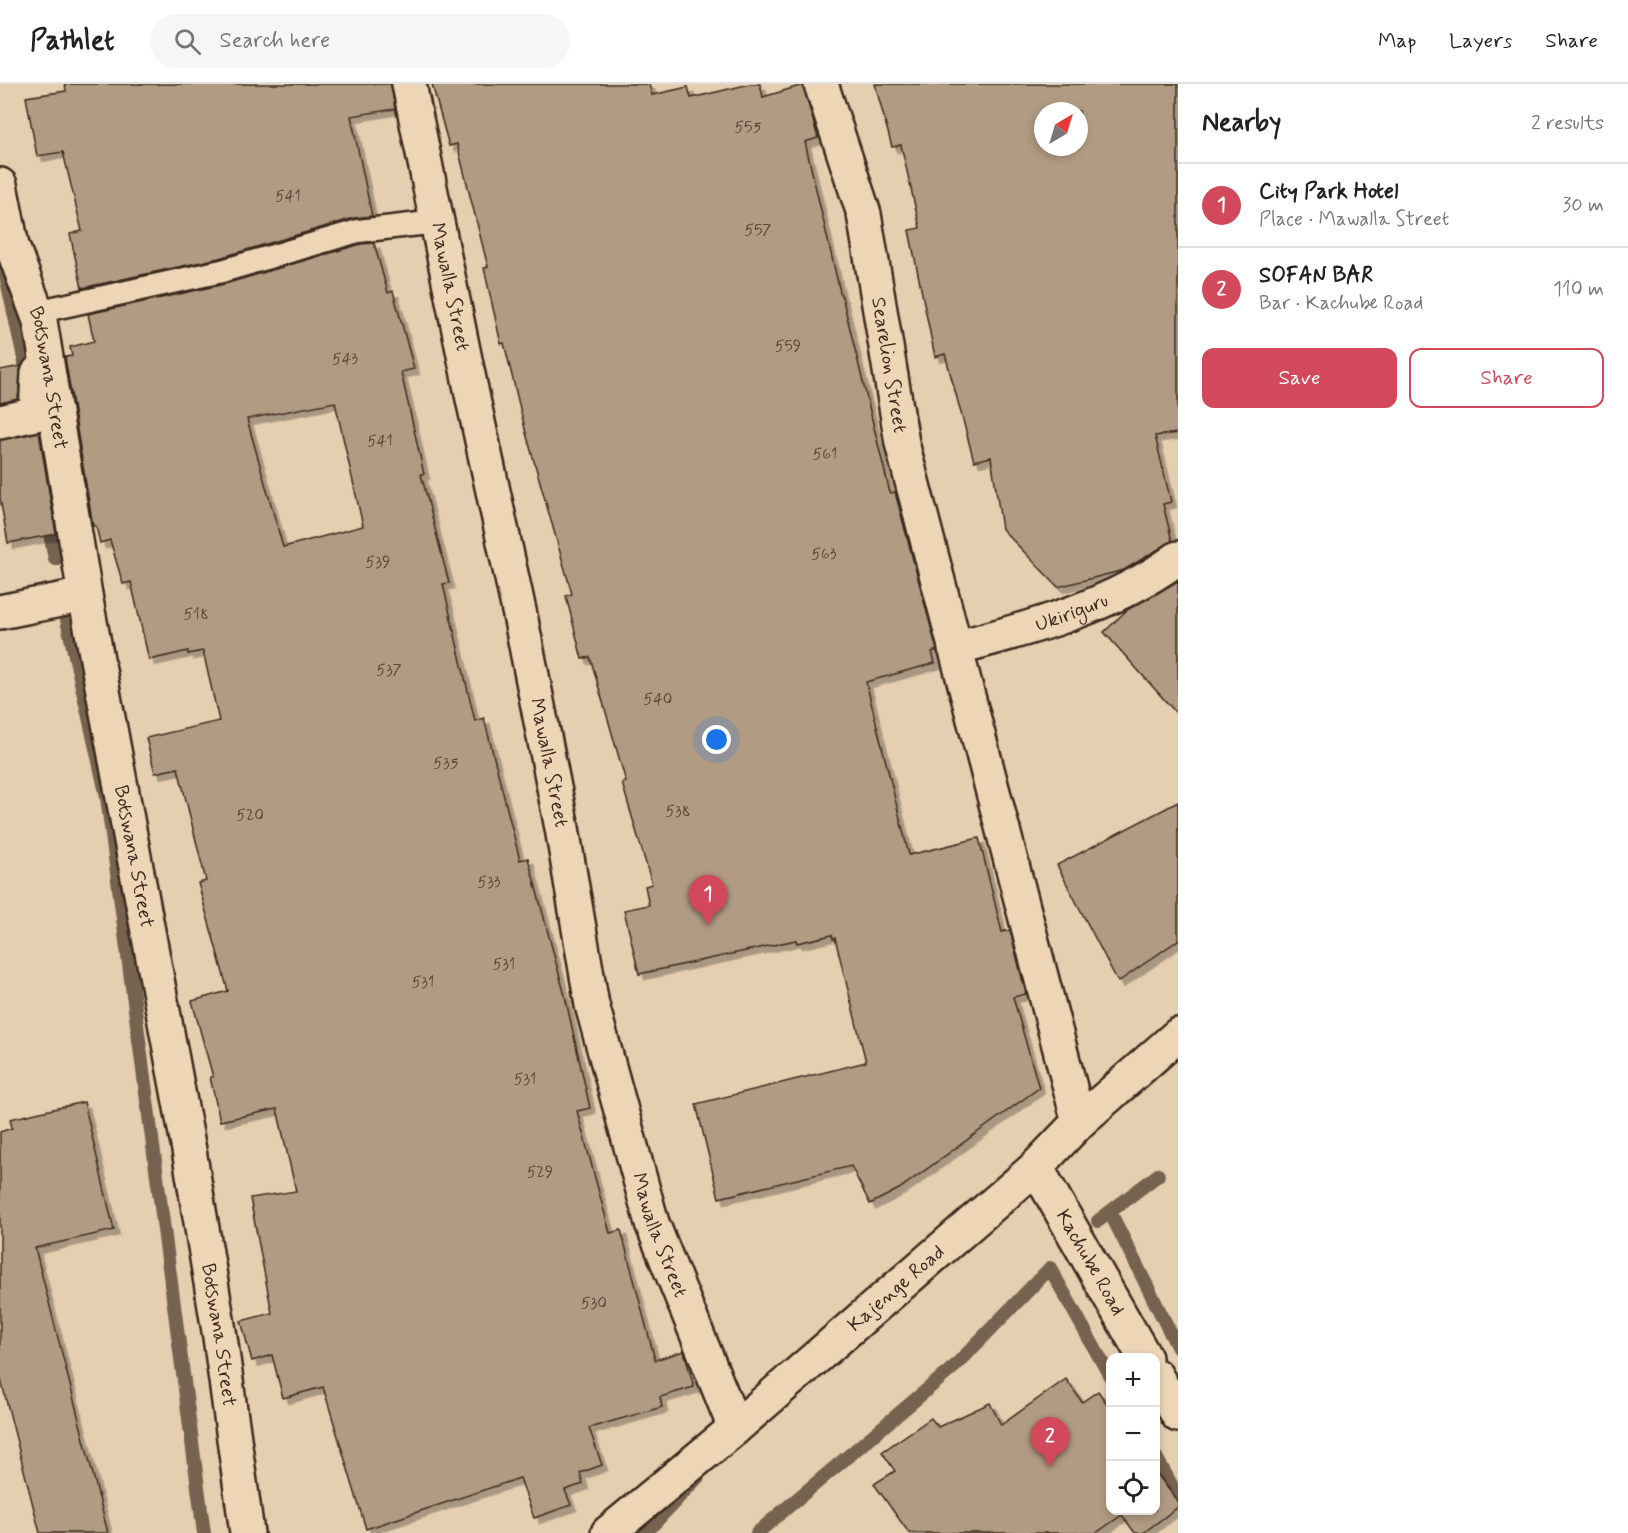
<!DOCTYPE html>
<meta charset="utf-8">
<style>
:root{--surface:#fff;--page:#f6f6f6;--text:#222;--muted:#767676;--line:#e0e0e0;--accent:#d1495b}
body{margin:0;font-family:Mynerve,sans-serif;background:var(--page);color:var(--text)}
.controls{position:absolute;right:18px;bottom:18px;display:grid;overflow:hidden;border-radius:12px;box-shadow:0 3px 9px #0003}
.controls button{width:54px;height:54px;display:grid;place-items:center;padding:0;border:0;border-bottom:2px solid var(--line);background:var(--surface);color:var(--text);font:30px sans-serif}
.compass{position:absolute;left:1034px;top:18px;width:54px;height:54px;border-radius:50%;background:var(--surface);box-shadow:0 3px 9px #0003;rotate:38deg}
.you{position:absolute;left:717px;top:656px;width:21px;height:21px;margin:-15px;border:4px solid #fff;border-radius:50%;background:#1a73e8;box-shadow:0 0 0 9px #1a73e833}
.badge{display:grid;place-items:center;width:39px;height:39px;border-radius:50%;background:var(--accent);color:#fff;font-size:20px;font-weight:700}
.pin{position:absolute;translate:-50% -50px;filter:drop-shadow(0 2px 3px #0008)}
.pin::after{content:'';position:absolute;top:32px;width:21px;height:18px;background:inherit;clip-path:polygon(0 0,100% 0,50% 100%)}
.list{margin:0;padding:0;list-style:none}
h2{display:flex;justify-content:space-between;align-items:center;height:78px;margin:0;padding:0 24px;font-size:26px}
h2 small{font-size:20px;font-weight:400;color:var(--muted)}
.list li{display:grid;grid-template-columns:39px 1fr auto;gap:18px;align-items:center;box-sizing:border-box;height:84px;padding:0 24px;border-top:2px solid var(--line)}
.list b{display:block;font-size:22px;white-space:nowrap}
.list p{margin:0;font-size:20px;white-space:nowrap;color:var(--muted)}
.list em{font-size:20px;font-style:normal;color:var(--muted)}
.actions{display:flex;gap:12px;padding:18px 24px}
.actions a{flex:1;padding:14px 0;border:2px solid var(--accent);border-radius:12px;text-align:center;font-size:21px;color:var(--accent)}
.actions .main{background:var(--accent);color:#fff}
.icon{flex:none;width:33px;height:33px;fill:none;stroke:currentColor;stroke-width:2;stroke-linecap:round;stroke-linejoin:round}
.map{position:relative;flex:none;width:1178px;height:1449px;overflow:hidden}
header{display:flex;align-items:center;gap:36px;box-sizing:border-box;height:84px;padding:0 30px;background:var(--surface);border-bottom:2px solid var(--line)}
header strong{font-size:28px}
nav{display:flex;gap:33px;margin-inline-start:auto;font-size:21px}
.search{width:420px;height:54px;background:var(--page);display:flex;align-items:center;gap:15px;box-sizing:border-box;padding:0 21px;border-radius:33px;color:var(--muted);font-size:22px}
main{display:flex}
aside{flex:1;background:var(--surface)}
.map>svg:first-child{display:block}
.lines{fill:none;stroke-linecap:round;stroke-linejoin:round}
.stream{stroke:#766350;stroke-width:14}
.building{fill:#b19b83;stroke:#3b2a1e;stroke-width:1.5;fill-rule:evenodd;filter:url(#shadow)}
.lane-casing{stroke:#3b2a1e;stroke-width:27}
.street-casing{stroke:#3b2a1e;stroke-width:38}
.secondary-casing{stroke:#3b2a1e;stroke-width:38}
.lane{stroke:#edd5b6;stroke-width:22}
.street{stroke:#edd5b6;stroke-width:33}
.secondary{stroke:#edd5b6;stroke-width:33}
.labels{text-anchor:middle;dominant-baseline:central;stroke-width:4.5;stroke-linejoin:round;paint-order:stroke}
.number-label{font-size:16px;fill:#584637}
.street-label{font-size:20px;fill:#3b2a1e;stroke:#edd5b6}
</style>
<header>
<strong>Pathlet</strong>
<div class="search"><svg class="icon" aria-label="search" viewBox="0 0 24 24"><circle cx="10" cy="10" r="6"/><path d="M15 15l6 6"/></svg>Search here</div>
<nav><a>Map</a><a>Layers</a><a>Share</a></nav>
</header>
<main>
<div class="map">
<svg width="1178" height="1449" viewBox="0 0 1178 1449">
<defs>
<filter id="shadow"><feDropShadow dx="5.5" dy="5.5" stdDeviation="0" flood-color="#0004"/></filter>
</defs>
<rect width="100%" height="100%" fill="#e6ceb0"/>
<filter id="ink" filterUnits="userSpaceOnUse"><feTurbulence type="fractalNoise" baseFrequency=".0167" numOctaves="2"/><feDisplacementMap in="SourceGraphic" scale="12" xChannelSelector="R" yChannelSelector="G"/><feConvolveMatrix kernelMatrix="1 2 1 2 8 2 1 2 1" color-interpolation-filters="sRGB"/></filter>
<g filter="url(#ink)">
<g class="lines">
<g class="stream">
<polyline points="2,174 26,283"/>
<polyline points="47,435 55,475"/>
<polyline points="67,536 107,713 204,1449"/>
<polyline points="1110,1128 1178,1264"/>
<polyline points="1098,1137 1158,1091"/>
<polyline points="1156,1373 1178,1413"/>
<polyline points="645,1449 698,1393"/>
<polyline points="757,1449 954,1283 1050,1184 1110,1292"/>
</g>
</g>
<g class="building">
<polygon points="65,0 391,0 395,25 351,32 372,132 354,134 219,174 82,204 70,150 82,147 63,68 37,72 26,13 66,7"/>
<polygon points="432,0 649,0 652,11 688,3 691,14 750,0 760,0 763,13 803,1 818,54 805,58 841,212 842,212 890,409 895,408 937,566 932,568 935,579 866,598 909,771 979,754 1002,848 1010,846 1026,910 1013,913 1039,1004 899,1105 870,1120 851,1082 719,1114 696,1020 866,978 835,854 833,855 832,851 797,859 796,856 639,890 624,826 649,821 645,802 652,800 622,699 626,698 590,573 582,575 566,512 572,510 526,349 504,259 501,260 484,184 488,183 457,60 449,62"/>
<path d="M 875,0 L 1178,0 L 1178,349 L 1155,352 L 1171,418 L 1163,420 L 1172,457 L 1124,486 L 1058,503 L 1002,445 L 991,373 L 974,377 L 945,270 L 935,273 L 909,146 L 920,144 L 901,61 L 892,63 ZM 1043,27 L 1079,27 L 1079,63 L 1043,63 Z"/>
<path d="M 374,159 L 388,209 L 393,207 L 414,285 L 401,288 L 424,390 L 421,390 L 449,499 L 443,500 L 475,637 L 484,634 L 520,776 L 528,774 L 565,912 L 590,1024 L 577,1027 L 610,1149 L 621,1146 L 655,1276 L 684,1267 L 694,1303 L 660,1313 L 662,1323 L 589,1344 L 602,1381 L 580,1389 L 583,1400 L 565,1406 L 571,1421 L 534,1434 L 520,1394 L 366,1445 L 323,1303 L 283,1314 L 272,1271 L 252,1277 L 241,1237 L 272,1229 L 250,1114 L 296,1107 L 277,1025 L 220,1037 L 210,993 L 213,993 L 192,917 L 228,907 L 198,799 L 206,797 L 178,684 L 155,689 L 146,654 L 219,637 L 203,567 L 188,570 L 188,567 L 149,576 L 131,498 L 123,500 L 110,456 L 100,459 L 96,442 L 93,442 L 65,273 L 72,272 L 70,263 L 94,257 L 88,230 L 225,200 L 361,160 ZM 335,318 L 363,442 L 283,463 L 247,335 Z"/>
<polygon points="21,282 18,315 0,319 0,286"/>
<polygon points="39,348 56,450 8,459 0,414 0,356"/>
<polygon points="1178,497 1178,631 1104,548 1127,526"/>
<polygon points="1178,718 1178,856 1118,898 1057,781"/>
<polygon points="84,1018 114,1146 35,1164 108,1449 40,1449 0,1292 0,1048 12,1044 10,1035"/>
<polygon points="1066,1295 1082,1318 1098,1307 1110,1324 1110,1426 1155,1426 1155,1387 1178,1418 1178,1423 1143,1449 1135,1449 1122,1431 1096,1449 909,1449 874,1400 895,1387 882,1368 931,1334 938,1343 990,1319 1001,1341"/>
</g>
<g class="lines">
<g class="lane-casing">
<polyline id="lane" points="36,228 222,187 358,147 437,138"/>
</g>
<g class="street-casing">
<g id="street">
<path id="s1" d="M 409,0 L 473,315 L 521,536 L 562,744 L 592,921 L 652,1139 L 735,1344"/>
<path id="s2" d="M 821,0 L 864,130 L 902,359 L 1079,1038"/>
<path id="s3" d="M 0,101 L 12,162 L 40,237 L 85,511 L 189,1066 L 220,1253 L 247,1449"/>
<polyline points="0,338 36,330 38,289"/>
<polyline points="0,528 85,511"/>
<path id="s4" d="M 955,564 C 1032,544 1113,522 1178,474"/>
<path id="s5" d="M 1036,1083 L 1145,1274"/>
<polyline points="1156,1292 1178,1331"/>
</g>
</g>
<g class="secondary-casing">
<g id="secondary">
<path id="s6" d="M 608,1449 L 735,1344 L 1036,1083 L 1079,1038 L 1178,951"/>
</g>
</g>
<use href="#lane" class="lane"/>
<use href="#street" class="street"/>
<use href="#secondary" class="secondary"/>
</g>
</g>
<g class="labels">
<g class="number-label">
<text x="748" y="43">555</text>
<text x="288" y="112">541</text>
<text x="758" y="146">557</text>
<text x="788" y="262">559</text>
<text x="345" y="275">543</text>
<text x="380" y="357">541</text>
<text x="825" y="370">561</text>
<text x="824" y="470">563</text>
<text x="378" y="478">539</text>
<text x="196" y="530">518</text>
<text x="389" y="586">537</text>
<text x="658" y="615">540</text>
<text x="446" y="679">535</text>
<text x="678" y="727">538</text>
<text x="250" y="731">520</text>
<text x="489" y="798">533</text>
<text x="504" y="880">531</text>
<text x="423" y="898">531</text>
<text x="525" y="995">531</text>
<text x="540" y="1088">529</text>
<text x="594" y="1219">530</text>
</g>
<g class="street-label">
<text stroke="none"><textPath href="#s1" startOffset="207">Mawalla Street</textPath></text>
<text stroke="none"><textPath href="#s2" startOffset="290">Searelion Street</textPath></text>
<text stroke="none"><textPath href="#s3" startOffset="200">Botswana Street</textPath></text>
<text stroke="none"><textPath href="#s4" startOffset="122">Ukiriguru</textPath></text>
<text stroke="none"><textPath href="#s1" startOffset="693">Mawalla Street</textPath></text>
<text stroke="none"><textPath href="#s3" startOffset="686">Botswana Street</textPath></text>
<text stroke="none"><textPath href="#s1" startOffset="1179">Mawalla Street</textPath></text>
<text stroke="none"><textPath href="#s5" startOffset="110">Kachube Road</textPath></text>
<text stroke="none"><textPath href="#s6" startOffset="378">Kajenge Road</textPath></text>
<text stroke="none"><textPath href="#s3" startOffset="1172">Botswana Street</textPath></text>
</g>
</g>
</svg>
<div class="controls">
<button>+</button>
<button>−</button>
<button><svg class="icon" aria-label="locate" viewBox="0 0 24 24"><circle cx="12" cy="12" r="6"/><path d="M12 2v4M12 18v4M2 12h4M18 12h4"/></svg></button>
</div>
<svg class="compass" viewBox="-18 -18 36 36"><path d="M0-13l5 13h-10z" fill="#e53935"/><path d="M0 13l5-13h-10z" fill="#767676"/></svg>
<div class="you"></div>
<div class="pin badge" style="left:708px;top:841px">1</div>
<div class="pin badge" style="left:1050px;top:1383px">2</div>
</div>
<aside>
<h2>Nearby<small>2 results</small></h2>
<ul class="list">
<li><span class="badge">1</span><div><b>City Park Hotel</b><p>Place · Mawalla Street</p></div><em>30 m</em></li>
<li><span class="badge">2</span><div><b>SOFAN BAR</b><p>Bar · Kachube Road</p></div><em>110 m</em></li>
</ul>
<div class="actions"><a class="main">Save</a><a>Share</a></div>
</aside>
</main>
